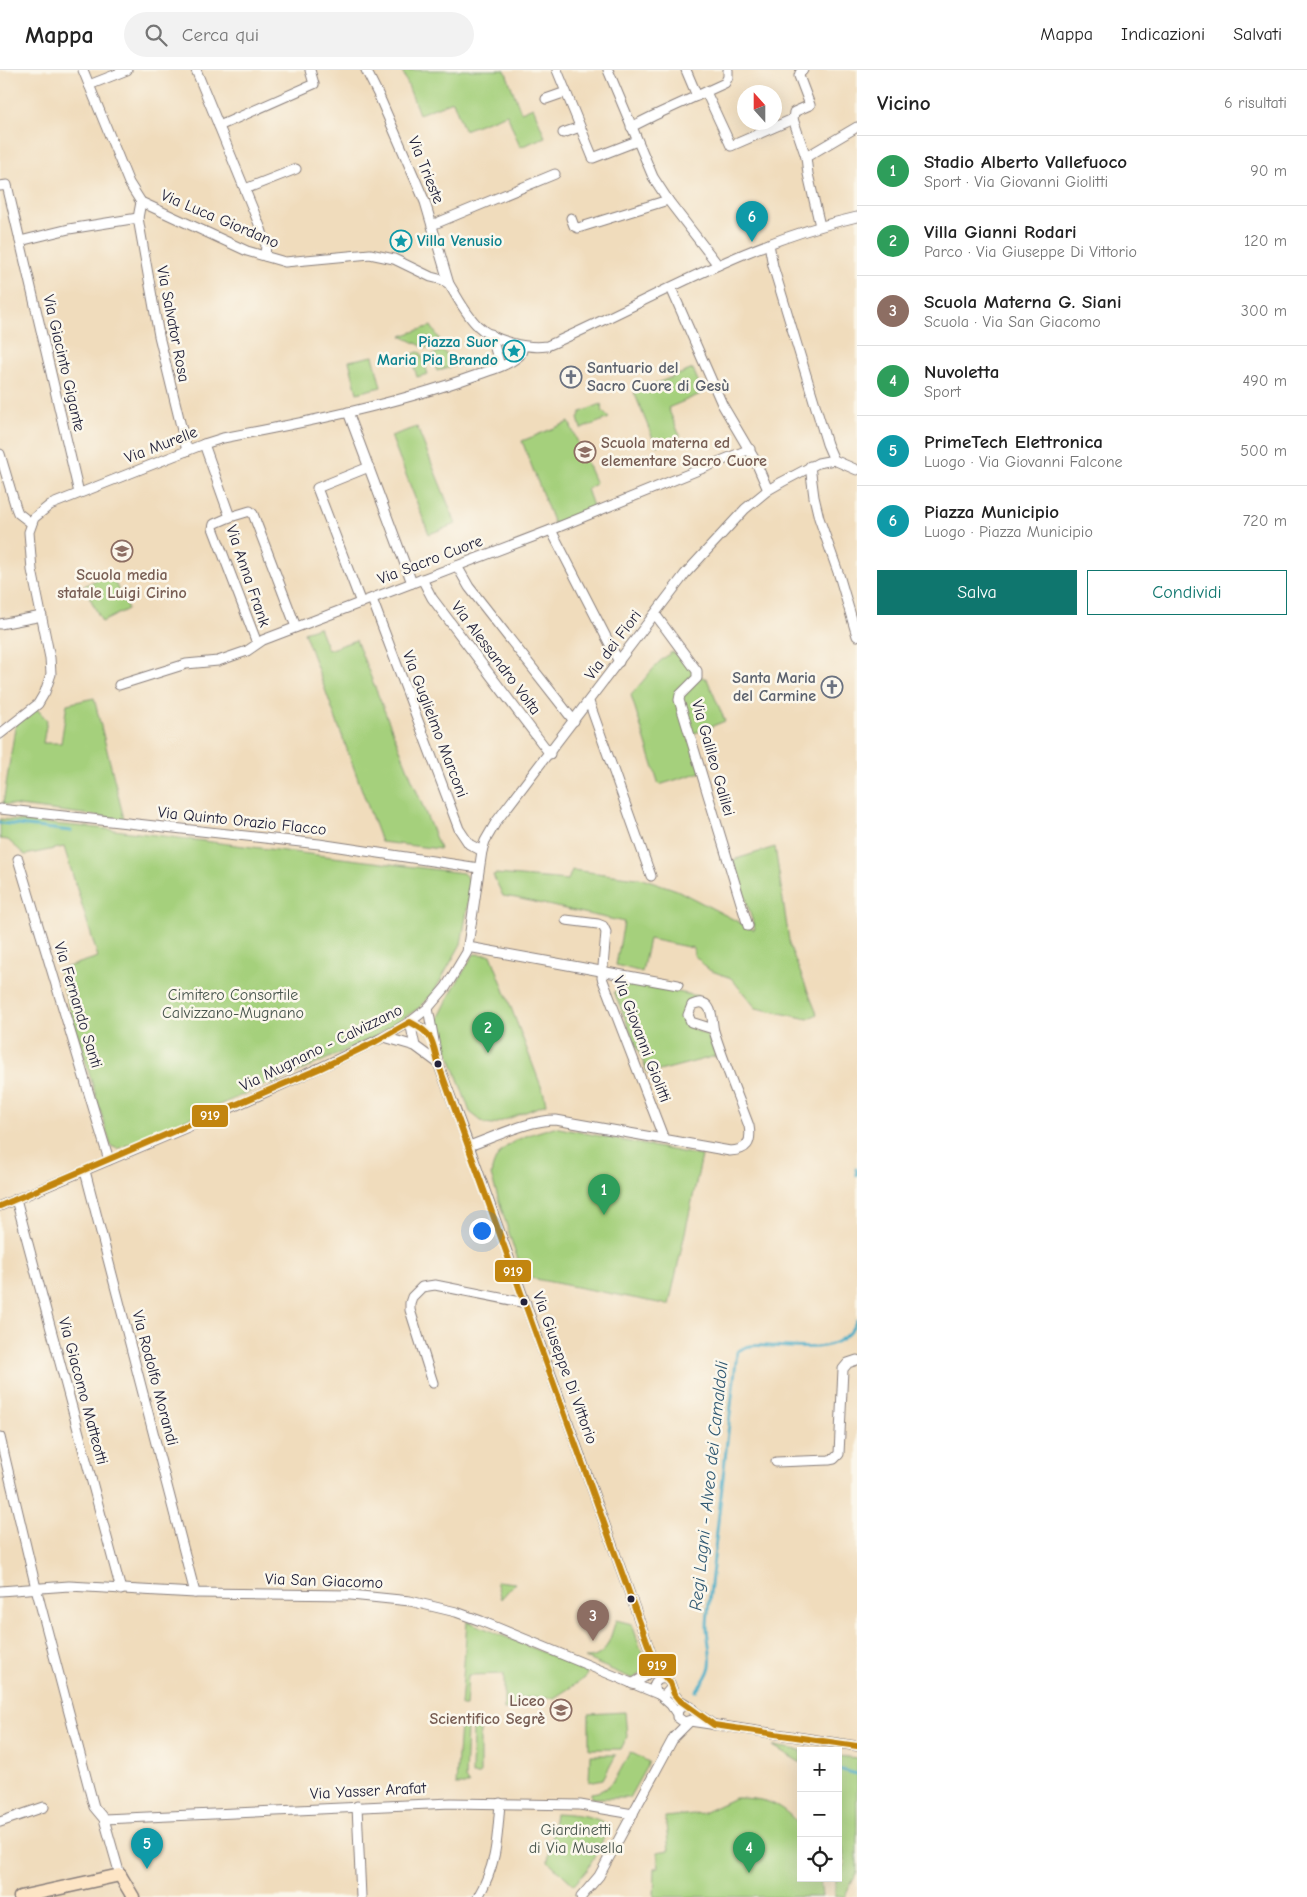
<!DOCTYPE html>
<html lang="it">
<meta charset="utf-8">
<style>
:root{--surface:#fff;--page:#f2f2f2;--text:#222;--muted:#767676;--line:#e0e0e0;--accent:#0f766e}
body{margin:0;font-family:"Comic Neue",sans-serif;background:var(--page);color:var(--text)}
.controls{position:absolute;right:15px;bottom:15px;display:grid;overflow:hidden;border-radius:0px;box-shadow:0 5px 20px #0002}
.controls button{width:45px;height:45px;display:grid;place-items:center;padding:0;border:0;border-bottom:1px solid var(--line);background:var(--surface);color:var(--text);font:25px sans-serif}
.compass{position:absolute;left:737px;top:15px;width:45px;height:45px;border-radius:50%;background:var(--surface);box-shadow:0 5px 20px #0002;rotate:339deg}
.you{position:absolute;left:481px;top:1160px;width:18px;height:18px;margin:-12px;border:4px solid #fff;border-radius:50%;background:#1a73e8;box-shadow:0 0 0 8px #1a73e833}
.badge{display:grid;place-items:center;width:32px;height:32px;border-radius:50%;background:var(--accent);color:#fff;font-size:16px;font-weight:700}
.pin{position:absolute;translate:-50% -41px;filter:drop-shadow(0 1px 2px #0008)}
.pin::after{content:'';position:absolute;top:26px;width:18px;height:15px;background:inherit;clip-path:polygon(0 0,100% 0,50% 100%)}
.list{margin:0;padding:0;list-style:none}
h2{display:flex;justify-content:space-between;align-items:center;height:65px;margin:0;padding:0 20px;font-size:21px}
h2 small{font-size:16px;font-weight:400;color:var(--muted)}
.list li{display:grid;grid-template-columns:32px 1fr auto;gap:15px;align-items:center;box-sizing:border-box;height:70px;padding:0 20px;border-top:1px solid var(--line)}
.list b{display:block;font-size:19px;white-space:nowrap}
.list p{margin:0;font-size:16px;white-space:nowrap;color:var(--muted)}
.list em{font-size:16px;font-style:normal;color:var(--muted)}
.actions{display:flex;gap:10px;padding:15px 20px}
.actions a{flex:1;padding:11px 0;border:1px solid var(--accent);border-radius:0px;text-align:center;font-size:18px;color:var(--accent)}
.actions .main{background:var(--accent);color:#fff}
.icon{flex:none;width:28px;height:28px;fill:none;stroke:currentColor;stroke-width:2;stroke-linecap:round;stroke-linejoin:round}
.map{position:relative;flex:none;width:857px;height:1827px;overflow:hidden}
header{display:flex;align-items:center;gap:30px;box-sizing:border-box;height:70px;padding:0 25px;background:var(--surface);border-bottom:1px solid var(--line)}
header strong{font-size:24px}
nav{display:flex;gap:28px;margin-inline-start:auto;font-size:18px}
.search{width:350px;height:45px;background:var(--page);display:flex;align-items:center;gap:12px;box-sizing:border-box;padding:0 18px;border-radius:28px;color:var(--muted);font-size:19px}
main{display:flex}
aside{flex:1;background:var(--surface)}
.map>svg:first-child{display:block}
.green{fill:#a5d07c;stroke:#64795c}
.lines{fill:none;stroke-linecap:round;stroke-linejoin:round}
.stream{stroke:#46acc6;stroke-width:3}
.minor-casing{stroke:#897f7c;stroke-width:11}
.secondary-casing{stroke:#897f7c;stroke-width:15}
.minor{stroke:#fff;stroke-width:9}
.secondary{stroke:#fde5c5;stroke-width:12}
.bus-1-casing{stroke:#fbf7ec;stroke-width:10}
.bus-1{stroke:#c2850f;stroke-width:6}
.bus-dot{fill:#22223b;stroke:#fbf7ec;stroke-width:2}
.labels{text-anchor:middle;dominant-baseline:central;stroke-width:5;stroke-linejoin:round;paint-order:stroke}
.street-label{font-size:16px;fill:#22223b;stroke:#fbf7ec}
.culture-label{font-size:16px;font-weight:bold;fill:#0d838f;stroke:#fbf7ec;text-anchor:start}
.worship-label{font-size:16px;font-weight:bold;fill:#5b616d;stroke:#fbf7ec;text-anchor:start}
.education-label{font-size:16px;font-weight:bold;fill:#785e54;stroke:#fbf7ec;text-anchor:start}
.park-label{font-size:16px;fill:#49564e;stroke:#fbf7ec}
.water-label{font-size:18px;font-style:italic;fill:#305973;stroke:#fbf7ec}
.line-badge{stroke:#fbf7ec;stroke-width:2}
.badge-label{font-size:14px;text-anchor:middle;font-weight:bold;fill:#fff}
</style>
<header>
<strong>Mappa</strong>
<div class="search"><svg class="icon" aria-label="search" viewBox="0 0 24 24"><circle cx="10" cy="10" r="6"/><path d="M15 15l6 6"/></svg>Cerca qui</div>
<nav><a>Mappa</a><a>Indicazioni</a><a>Salvati</a></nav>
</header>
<main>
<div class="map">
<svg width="857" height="1827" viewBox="0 0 857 1827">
<rect width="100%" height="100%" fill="#fbf7ec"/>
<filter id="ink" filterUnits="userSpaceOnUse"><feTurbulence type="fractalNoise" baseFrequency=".02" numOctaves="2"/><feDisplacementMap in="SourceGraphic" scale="10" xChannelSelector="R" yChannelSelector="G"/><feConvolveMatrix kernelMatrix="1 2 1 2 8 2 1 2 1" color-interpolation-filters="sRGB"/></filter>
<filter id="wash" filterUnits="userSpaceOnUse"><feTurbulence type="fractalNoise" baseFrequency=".0096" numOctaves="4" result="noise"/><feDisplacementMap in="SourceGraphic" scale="20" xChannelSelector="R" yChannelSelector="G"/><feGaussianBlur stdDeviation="1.12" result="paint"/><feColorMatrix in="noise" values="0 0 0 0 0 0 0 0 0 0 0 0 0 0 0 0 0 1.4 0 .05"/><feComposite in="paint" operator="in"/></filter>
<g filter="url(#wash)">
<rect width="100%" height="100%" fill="#f0dcbc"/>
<g class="green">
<polygon points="402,0 505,0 521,42 533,37 545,67 520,77 507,44 464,60 453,31 419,44"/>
<polygon points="431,256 440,270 426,278 401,266"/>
<polygon points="442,280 458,295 437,301 431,286"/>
<polygon points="418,282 421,283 428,304 417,307 412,289 413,284"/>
<polygon points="373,286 381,317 357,323 349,291"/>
<polygon points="693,299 703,323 668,338 680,366 656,376 634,322"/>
<polygon points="601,334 603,342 609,348 581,359 578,348 581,342"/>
<polygon points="569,352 596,414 587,419 594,439 554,454 522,371"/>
<polygon points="417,357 456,454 429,464 391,366"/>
<polygon points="110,503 128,539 102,552 84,516"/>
<polygon points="319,557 328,580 356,570 440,779 381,772 304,562"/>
<polygon points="672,582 695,597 697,605 707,609 725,651 690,665 701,702 659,715 631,625 659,592"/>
<polygon points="94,628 124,749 3,734 16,652 35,637 47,650 43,673 61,673 67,634"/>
<polygon points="0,749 98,758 463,803 472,813 461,874 434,922 419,938 374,967 271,1015 270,1013 118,1079 111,1076 58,900 98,887 64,777 25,785 8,770 0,769"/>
<polygon points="775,777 790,877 817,944 808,949 756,938 731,908 709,900 694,885 693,878 649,869 642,902 616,895 624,852 516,828 503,826 493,805 496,804 568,810 572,800 645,809 677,820 754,860 755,859 733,790"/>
<polygon points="474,884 491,885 544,1024 546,1034 492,1055 485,1054 470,1042 437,951 453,919"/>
<path d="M 626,912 L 698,926 L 685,936 C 683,954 692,959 707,965 L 716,986 L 648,1004 L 614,922 Z"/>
<path d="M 554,1057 L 702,1086 L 669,1235 L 525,1207 L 514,1179 L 491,1105 C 496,1071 526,1066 554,1057 Z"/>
<polygon points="496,1511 515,1513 501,1529"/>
<path d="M 616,1550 L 632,1554 L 647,1597 L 633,1609 L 585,1588 C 607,1589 610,1568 616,1550 Z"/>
<polygon points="467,1551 588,1601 585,1608 554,1628 516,1628 516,1639 504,1639 504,1604 468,1605 466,1636 461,1636"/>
<polygon points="625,1642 627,1667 621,1679 589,1679 589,1644"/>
<polygon points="460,1654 465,1655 467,1659 465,1709 469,1715 456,1715"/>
<polygon points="473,1655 480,1655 480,1705 472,1705"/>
<polygon points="773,1676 806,1681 801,1681 801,1693"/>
<path d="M 630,1682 L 649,1692 L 629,1728 L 591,1728 L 591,1723 C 614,1721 619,1701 630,1682 Z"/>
<polygon points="590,1685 616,1685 603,1709 589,1712"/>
<polygon points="838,1686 857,1688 857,1803 844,1827 835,1827 835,1808 838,1808 838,1801 845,1795 838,1740"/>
<path d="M 735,1728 C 766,1728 781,1733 801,1757 L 801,1808 L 820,1808 L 822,1827 L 654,1827 L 655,1798 L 659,1797 L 657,1782 L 669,1780 L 665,1747 L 703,1743 Z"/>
<path d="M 555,1743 C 574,1744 594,1745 610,1756 L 588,1799 L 574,1815 L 548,1791 Z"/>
</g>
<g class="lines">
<g class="stream">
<polyline points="0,753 71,761"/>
<polyline points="856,1099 857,1105"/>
<path d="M 696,1621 C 717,1595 710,1590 707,1559 C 707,1550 708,1541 709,1532 L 737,1282 C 747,1274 757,1275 770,1276 C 802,1277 841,1286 857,1250"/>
<polyline points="838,1699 857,1704"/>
</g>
</g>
</g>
<g filter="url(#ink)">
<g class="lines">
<g class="minor-casing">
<g id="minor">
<path d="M 83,0 L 129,113 L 141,132 L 247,181 L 285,192 L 370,184 L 394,189 L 431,207 L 443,210 L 449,214 C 458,228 466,245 478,256 C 493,271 527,279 547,276 C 650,231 747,171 857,147"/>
<polyline points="196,0 261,159 266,175 265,186"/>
<polyline points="366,0 379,26 425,132 449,214"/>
<polyline points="557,0 593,88 637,71"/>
<polyline points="608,0 653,107 668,130 718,195"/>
<polyline points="686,0 697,26"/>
<polyline points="803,0 800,3 799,6 810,35 794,42 793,49 806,87 808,104 820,156"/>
<polyline points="89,15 127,0"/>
<polyline points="706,22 731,76 793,49"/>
<polyline points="546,29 566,22"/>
<polyline points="219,56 314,14 310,0"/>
<polyline points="631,57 653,46 725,13 728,7 728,0"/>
<polyline points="563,63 580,57"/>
<polyline points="806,87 857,57"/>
<polyline points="0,116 7,115 79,423"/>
<polyline points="245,119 296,99"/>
<polyline points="141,132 138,148 159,266 187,381"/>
<polyline points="571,148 574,156 578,158 668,130"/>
<polyline points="432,155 555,104"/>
<polyline points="20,171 69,159 138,148"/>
<polyline points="769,174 773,196 827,374 834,390 857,400"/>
<polyline points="671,218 722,334 755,390 768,420"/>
<polyline points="491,264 500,296"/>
<polyline points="348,342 412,513"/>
<polyline points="204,374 230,447 214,454 213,458 257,573"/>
<polyline points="0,384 16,438 18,443 31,453"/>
<polyline points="810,396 814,427 819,448 839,505 857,566"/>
<polyline points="230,447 250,441 253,444 296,557"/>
<polyline points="551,460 619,592"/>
<polyline points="457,496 469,517 574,651"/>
<polyline points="422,509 432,528 550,684"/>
<polyline points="372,529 459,759 469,774 482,781"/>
<polyline points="361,533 317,418 369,397"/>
<polyline points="655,544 697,601 697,608 680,625 679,630 748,856"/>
<polyline points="0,554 42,546"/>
<polyline points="119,615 186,594 218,591 247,581 263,570 551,460 750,379"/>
<polyline points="589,632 651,806"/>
<path d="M 0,664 L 38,634 L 45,622 L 51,604 L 50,588 L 32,500 L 29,462 L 34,448 L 50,435 L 204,374 L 223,368 C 307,352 393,335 474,306 C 488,301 508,296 519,286 C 522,284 522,280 523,276"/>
<polyline points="0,739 319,774 479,798"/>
<polyline points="18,789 109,1090"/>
<polyline points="566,850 598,854 603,856 606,862 602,908 664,1069"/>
<polyline points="468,877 678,915"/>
<polyline points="428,938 438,993 469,1076 652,1586 663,1605 670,1613 674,1624 678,1629 691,1637 694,1641 714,1655"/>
<polyline points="410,952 423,959 432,968"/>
<polyline points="410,952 415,976"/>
<polyline points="384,967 415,976 438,993"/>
<path d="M 469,1076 C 495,1067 528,1050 556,1050 L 730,1081 C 747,1080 752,1073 749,1056 C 737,1024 724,993 714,961 C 712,954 713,944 709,938 C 705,931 698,932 692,935 L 688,945 L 691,952 L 713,959"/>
<polyline points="85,1101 195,1523"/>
<polyline points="16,1129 121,1520"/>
<polyline points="0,1136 195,1054 326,995 384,967 410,952 428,938 446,917 467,882 482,781 485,771 496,752 685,504 745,439 768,420 782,412 818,393 834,390"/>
<polyline points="433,1313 410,1240 410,1233 412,1227 422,1217 435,1215 526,1233"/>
<polyline points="0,1367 36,1518 94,1737 104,1749 120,1805"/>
<polyline points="776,1392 829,1390 834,1389 839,1384 843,1299 848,1293 857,1290"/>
<polyline points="0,1521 69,1516 195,1523 351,1525 410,1531 456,1542 481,1551 658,1624"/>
<path d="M 666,1609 C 657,1607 652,1614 655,1622 L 660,1625 L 665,1625 L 671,1618"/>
<polyline points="632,1614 644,1607 653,1597"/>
<polyline points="660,1625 671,1635 677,1644"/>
<polyline points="686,1635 678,1639 677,1647 684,1652 691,1650"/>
<polyline points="690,1651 857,1676"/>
<polyline points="357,1736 361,1827"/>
<polyline points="104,1749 451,1733 580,1735 633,1744"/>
<polyline points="0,1752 44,1737"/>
<path d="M 478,1827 C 497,1794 497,1770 500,1733"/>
<polyline points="581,1827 599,1806 674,1667 689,1652"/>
</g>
</g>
<g class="secondary-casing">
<g id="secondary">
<polyline points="120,1805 133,1827"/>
<polyline points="20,1827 120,1805"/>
</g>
</g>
<use href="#minor" class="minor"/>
<use href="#secondary" class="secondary"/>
<g class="bus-1-casing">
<path id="bus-1" d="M 0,1136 L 321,998 L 375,972 L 410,952 C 433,964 432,969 438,993 L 652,1586 L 663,1605 L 670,1613 L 674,1624 L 678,1629 L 714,1655 L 857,1676"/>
</g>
<use href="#bus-1" class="bus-1"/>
</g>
</g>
<defs>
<g id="sight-ring" transform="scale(1.125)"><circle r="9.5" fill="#fbf7ec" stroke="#0f9aa8" stroke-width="1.5"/><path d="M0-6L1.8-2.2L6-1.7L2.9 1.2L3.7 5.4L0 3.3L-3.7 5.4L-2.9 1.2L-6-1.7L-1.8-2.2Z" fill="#0f9aa8"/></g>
<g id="church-ring" transform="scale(1.125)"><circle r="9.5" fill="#fbf7ec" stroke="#6b7280" stroke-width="1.5"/><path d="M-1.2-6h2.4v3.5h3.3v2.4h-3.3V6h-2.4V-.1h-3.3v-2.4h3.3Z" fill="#6b7280"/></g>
<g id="school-ring" transform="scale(1.125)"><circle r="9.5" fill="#fbf7ec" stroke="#8d6e63" stroke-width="1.5"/><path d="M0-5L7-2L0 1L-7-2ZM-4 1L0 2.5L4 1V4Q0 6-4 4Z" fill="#8d6e63"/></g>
</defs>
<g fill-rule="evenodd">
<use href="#sight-ring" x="401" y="171"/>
<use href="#sight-ring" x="514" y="281"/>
<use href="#church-ring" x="571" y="307"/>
<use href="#school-ring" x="585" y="382"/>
<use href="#school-ring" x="122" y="481"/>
<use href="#church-ring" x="832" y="617"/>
<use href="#school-ring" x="561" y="1640"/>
</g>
<g class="bus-dot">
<circle cx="438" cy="994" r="4.5"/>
<circle cx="524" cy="1232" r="4.5"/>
<circle cx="631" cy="1529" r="4.5"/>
</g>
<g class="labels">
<g class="street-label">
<text transform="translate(426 100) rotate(68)">Via Trieste</text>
<text transform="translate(220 149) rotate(23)">Via Luca Giordano</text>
<text transform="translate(173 254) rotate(79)">Via Salvator Rosa</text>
<text transform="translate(64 293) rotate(77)">Via Giacinto Gigante</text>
<text transform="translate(161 375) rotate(-21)">Via Murelle</text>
<text transform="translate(430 490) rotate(-21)">Via Sacro Cuore</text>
<text transform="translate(248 506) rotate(71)">Via Anna Frank</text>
<text transform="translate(613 575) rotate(-53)">Via dei Fiori</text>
<text transform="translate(496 588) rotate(53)">Via Alessandro Volta</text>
<text transform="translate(435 654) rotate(69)">Via Guglielmo Marconi</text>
<text transform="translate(713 688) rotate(74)">Via Galileo Galilei</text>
<text transform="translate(242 751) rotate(6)">Via Quinto Orazio Flacco</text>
<text transform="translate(78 935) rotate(73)">Via Fernando Santi</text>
<text transform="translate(642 969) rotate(69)">Via Giovanni Giolitti</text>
<text transform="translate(321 978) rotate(-26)">Via Mugnano - Calvizzano</text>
<text transform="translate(565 1298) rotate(70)">Via Giuseppe Di Vittorio</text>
<text transform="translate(155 1308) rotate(75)">Via Rodolfo Morandi</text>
<text transform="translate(83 1321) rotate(75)">Via Giacomo Matteotti</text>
<text transform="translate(324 1511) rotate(2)">Via San Giacomo</text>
<text transform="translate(368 1721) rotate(-3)">Via Yasser Arafat</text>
</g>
<g class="culture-label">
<text x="417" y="171">Villa Venusio</text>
<text x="498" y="272" text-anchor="end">Piazza Suor<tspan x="498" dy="18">Maria Pia Brando</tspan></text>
</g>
<g class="worship-label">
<text x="587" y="298">Santuario del<tspan x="587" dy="18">Sacro Cuore di Gesù</tspan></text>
<text x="816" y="608" text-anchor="end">Santa Maria<tspan x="816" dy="18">del Carmine</tspan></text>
</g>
<g class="education-label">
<text x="601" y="373">Scuola materna ed<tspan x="601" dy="18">elementare Sacro Cuore</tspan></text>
<text x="122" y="505" text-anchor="middle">Scuola media<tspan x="122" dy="18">statale Luigi Cirino</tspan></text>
<text x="545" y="1631" text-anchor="end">Liceo<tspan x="545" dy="18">Scientifico Segrè</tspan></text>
</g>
<g class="park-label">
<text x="233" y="925">Cimitero Consortile<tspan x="233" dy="18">Calvizzano-Mugnano</tspan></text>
<text x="576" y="1760">Giardinetti<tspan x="576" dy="18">di Via Musella</tspan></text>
</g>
<g class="water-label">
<text transform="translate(709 1416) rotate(-84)">Regi Lagni - Alveo dei Camaldoli</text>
</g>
</g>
<g class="line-badge">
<rect x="191" y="1034" width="38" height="24" rx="5" fill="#c2850f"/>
<rect x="494" y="1189" width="38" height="24" rx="5" fill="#c2850f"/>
<rect x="638" y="1583" width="39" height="24" rx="5" fill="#c2850f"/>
</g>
<g class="badge-label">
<text x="210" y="1050">919</text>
<text x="513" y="1206">919</text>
<text x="657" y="1600">919</text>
</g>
</svg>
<div class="controls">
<button>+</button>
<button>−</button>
<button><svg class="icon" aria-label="locate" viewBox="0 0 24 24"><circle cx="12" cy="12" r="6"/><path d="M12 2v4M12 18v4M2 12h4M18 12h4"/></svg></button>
</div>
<svg class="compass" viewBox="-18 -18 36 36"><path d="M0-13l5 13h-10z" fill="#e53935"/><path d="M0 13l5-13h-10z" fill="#767676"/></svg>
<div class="you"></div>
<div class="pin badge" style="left:604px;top:1145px;background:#2e9e5b">1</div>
<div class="pin badge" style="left:488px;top:983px;background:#2e9e5b">2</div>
<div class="pin badge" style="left:593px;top:1571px;background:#8d6e63">3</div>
<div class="pin badge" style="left:749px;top:1803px;background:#2e9e5b">4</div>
<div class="pin badge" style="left:147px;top:1799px;background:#0f9aa8">5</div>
<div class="pin badge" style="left:752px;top:172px;background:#0f9aa8">6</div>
</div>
<aside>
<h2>Vicino<small>6 risultati</small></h2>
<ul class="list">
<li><span class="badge" style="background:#2e9e5b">1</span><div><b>Stadio Alberto Vallefuoco</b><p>Sport · Via Giovanni Giolitti</p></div><em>90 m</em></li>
<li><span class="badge" style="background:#2e9e5b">2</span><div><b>Villa Gianni Rodari</b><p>Parco · Via Giuseppe Di Vittorio</p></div><em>120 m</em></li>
<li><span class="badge" style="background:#8d6e63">3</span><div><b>Scuola Materna G. Siani</b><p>Scuola · Via San Giacomo</p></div><em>300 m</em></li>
<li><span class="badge" style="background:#2e9e5b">4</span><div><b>Nuvoletta</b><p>Sport</p></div><em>490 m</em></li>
<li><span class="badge" style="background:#0f9aa8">5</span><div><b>PrimeTech Elettronica</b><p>Luogo · Via Giovanni Falcone</p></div><em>500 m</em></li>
<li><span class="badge" style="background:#0f9aa8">6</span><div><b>Piazza Municipio</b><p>Luogo · Piazza Municipio</p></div><em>720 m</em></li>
</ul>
<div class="actions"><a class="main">Salva</a><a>Condividi</a></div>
</aside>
</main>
